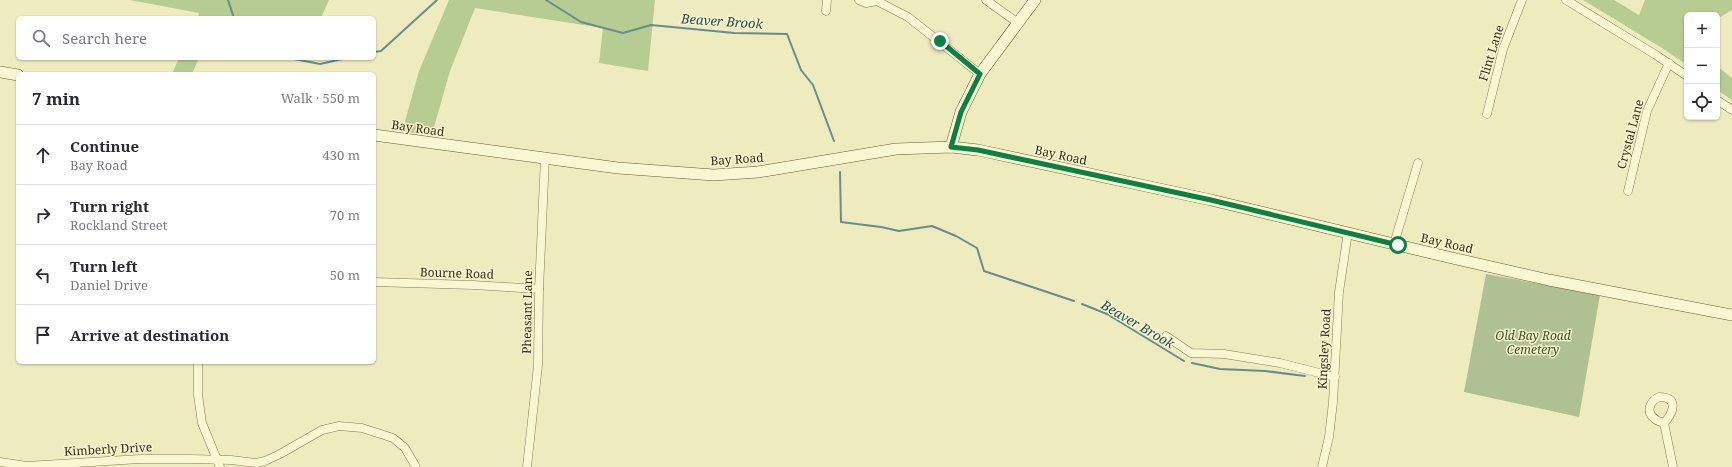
<!DOCTYPE html>
<meta charset="utf-8">
<style>
:root{--surface:#fff;--page:#f2f2f3;--text:#2b2b33;--muted:#7c7c81;--line:#e1e1e2}
body{margin:0;font-family:"Noto Serif",serif;background:var(--page);color:var(--text)}
.controls{position:absolute;right:12px;top:12px;display:grid;overflow:hidden;border-radius:6px;box-shadow:0 1px 3px #0004}
.controls button{width:36px;height:36px;display:grid;place-items:center;padding:0;border:0;border-bottom:1px solid var(--line);background:var(--surface);color:var(--text);font:20px sans-serif}
.stop{position:absolute;width:12px;height:12px;margin:-9px;border:3px solid #0b8043;border-radius:50%;background:#fff}
.stop.end{background:#0b8043;border-color:#fff;box-shadow:0 1px 4px #0008}
.list{margin:0;padding:0;list-style:none}
h2{display:flex;justify-content:space-between;align-items:center;height:52px;margin:0;padding:0 16px;font-size:17px}
h2 small{font-size:13px;font-weight:400;color:var(--muted)}
.list li{display:grid;grid-template-columns:26px 1fr auto;gap:12px;align-items:center;box-sizing:border-box;height:60px;padding:0 16px;border-top:1px solid var(--line)}
.list b{display:block;font-size:15px;white-space:nowrap}
.list p{margin:0;font-size:13px;white-space:nowrap;color:var(--muted)}
.list em{font-size:13px;font-style:normal;color:var(--muted)}
.icon{flex:none;width:22px;height:22px;fill:none;stroke:currentColor;stroke-width:2;stroke-linecap:round;stroke-linejoin:round}
.map{position:relative;flex:none;width:1732px;height:467px;overflow:hidden}
.search{position:absolute;background:var(--surface);box-shadow:0 1px 3px #0004;left:16px;top:16px;width:360px;height:44px;display:flex;align-items:center;gap:10px;box-sizing:border-box;padding:0 14px;border-radius:6px;color:var(--muted);font-size:15px}
.panel{position:absolute;background:var(--surface);box-shadow:0 1px 3px #0004;left:16px;top:72px;width:360px;height:292px;border-radius:6px}
.map>svg:first-child{display:block}
.green{fill:#b7cc92}
.cemetery{fill:#afc192}
.lines{fill:none;stroke-linecap:round;stroke-linejoin:round}
.stream{stroke:#698d8d;stroke-width:2}
.street-casing{stroke:#877c56;stroke-width:9}
.secondary-casing{stroke:#685d3a;stroke-width:12}
.street{stroke:#f9f7d1;stroke-width:8}
.secondary{stroke:#f9f7d1;stroke-width:11}
.route{stroke:#0b8043;stroke-width:5}
.labels{text-anchor:middle;dominant-baseline:central;stroke-width:3;stroke-linejoin:round;paint-order:stroke}
.street-label{font-size:12px;fill:#362f1c;stroke:#f6f4ce}
.park-label{font-size:12px;font-style:italic;fill:#3a5322;stroke:#f6f4ce}
.water-label{font-size:13px;font-style:italic;fill:#2a4e56;stroke:#f6f4ce}
</style>
<div class="map">
<svg width="1732" height="467" viewBox="0 0 1732 467">
<rect width="100%" height="100%" fill="#eeecbe"/>
<g class="green">
<polygon points="130,0 329,0 321,18 197,18 199,13"/>
<polygon points="449,0 655,0 648,71 599,63 603,28 475,8 450,71 432,134 402,132 419,71"/>
<polygon points="1583,0 1614,0 1639,15 1645,0 1732,0 1732,10 1717,19 1717,15 1687,15 1687,65 1662,48"/>
<polygon points="179,58 199,58 192,74 172,74"/>
<polygon points="1717,66 1732,78 1732,100 1717,90"/>
</g>
<polygon class="cemetery" points="1486,274 1600,295 1579,417 1464,392"/>
<g class="lines">
<g class="stream">
<polyline points="228,0 234,18"/>
<polyline points="546,0 581,22 623,33 651,25 734,33 787,34 801,70 813,85 834,141"/>
<polyline points="374,52 381,51 437,0"/>
<polyline points="289,58 320,64 347,58"/>
<polyline points="840,172 841,222 881,227 899,231 932,226 956,236 977,248 984,271 1074,301"/>
<polyline points="1082,304 1107,314 1184,361"/>
<polyline points="1192,363 1220,369 1265,371 1305,376"/>
</g>
<g class="street-casing">
<g id="street">
<polyline points="859,0 866,3 877,1 877,0"/>
<polyline points="986,0 1018,23"/>
<polyline points="1566,0 1656,55 1687,76"/>
<polyline points="877,1 908,17 980,74"/>
<polyline points="826,11 827,0"/>
<polyline points="1717,100 1732,110"/>
<polyline points="1487,114 1503,49 1522,0"/>
<polyline points="1628,191 1647,111 1669,63"/>
<polyline points="1394,244 1418,163"/>
<polyline points="374,282 473,285 539,289"/>
<polyline points="1166,336 1191,353 1224,354 1280,363 1335,377"/>
<polyline points="198,362 198,395 202,423 220,467"/>
<path d="M 1659,397 C 1679,397 1674,412 1664,423 C 1661,422 1657,421 1655,419 C 1645,412 1650,401 1659,397 Z"/>
<polyline points="1664,423 1673,467"/>
<polyline points="0,462 27,466 140,459 190,459 231,460 256,463 265,461 280,454 322,430 339,426 362,428 393,438 405,448 416,467"/>
<polyline points="527,467 538,365 539,289 545,158"/>
<polyline points="1322,467 1329,437 1333,402 1339,292 1348,232"/>
</g>
</g>
<g class="secondary-casing">
<g id="secondary">
<polyline points="0,72 18,75"/>
<polyline points="374,135 618,168 714,175 758,172 896,149 951,147 978,150 1211,200 1452,258 1549,280 1732,315"/>
<polyline points="951,147 961,112 980,74 1035,0"/>
</g>
</g>
<use href="#street" class="street"/>
<use href="#secondary" class="secondary"/>
</g>
<g class="lines">
<polyline class="route" points="940,41 980,74 961,112 951,147 978,150 1211,200 1398,245"/>
</g>
<g class="labels">
<g class="street-label">
<text transform="translate(1491 53) rotate(-73)">Flint Lane</text>
<text transform="translate(418 128) rotate(8)">Bay Road</text>
<text transform="translate(1630 134) rotate(-75)">Crystal Lane</text>
<text transform="translate(1061 155) rotate(12)">Bay Road</text>
<text transform="translate(737 159) rotate(-4)">Bay Road</text>
<text transform="translate(1447 243) rotate(13)">Bay Road</text>
<text transform="translate(457 273) rotate(2)">Bourne Road</text>
<text transform="translate(527 312) rotate(-89)">Pheasant Lane</text>
<text transform="translate(1324 349) rotate(-87)">Kingsley Road</text>
<text transform="translate(108 449) rotate(-3)">Kimberly Drive</text>
</g>
<g class="park-label">
<text x="1533" y="335">Old Bay Road<tspan x="1533" dy="14">Cemetery</tspan></text>
</g>
<g class="water-label">
<text transform="translate(722 21) rotate(4)">Beaver Brook</text>
<text transform="translate(1138 324) rotate(30)">Beaver Brook</text>
</g>
</g>
</svg>
<div class="controls">
<button>+</button>
<button>−</button>
<button><svg class="icon" aria-label="locate" viewBox="0 0 24 24"><circle cx="12" cy="12" r="6"/><path d="M12 2v4M12 18v4M2 12h4M18 12h4"/></svg></button>
</div>
<div class="stop" style="left:1398px;top:245px"></div>
<div class="stop end" style="left:940px;top:41px"></div>
<div class="search"><svg class="icon" aria-label="search" viewBox="0 0 24 24"><circle cx="10" cy="10" r="6"/><path d="M15 15l6 6"/></svg>Search here</div>
<section class="panel">
<h2>7 min<small>Walk · 550 m</small></h2>
<ul class="list">
<li><svg class="icon" aria-label="ahead" viewBox="0 0 24 24"><path d="M12 20V5M6 11l6-6 6 6"/></svg><div><b>Continue</b><p>Bay Road</p></div><em>430 m</em></li>
<li><svg class="icon" aria-label="right" viewBox="0 0 24 24"><path d="M7 20v-9h11M14 6l5 5-5 5"/></svg><div><b>Turn right</b><p>Rockland Street</p></div><em>70 m</em></li>
<li><svg class="icon" aria-label="left" viewBox="0 0 24 24"><path d="M17 20v-9H6M10 6l-5 5 5 5"/></svg><div><b>Turn left</b><p>Daniel Drive</p></div><em>50 m</em></li>
<li><svg class="icon" aria-label="arrive" viewBox="0 0 24 24"><path d="M6 21V4h12l-3 4 3 4H6"/></svg><div><b>Arrive at destination</b></div></li>
</ul>
</section>
</div>
